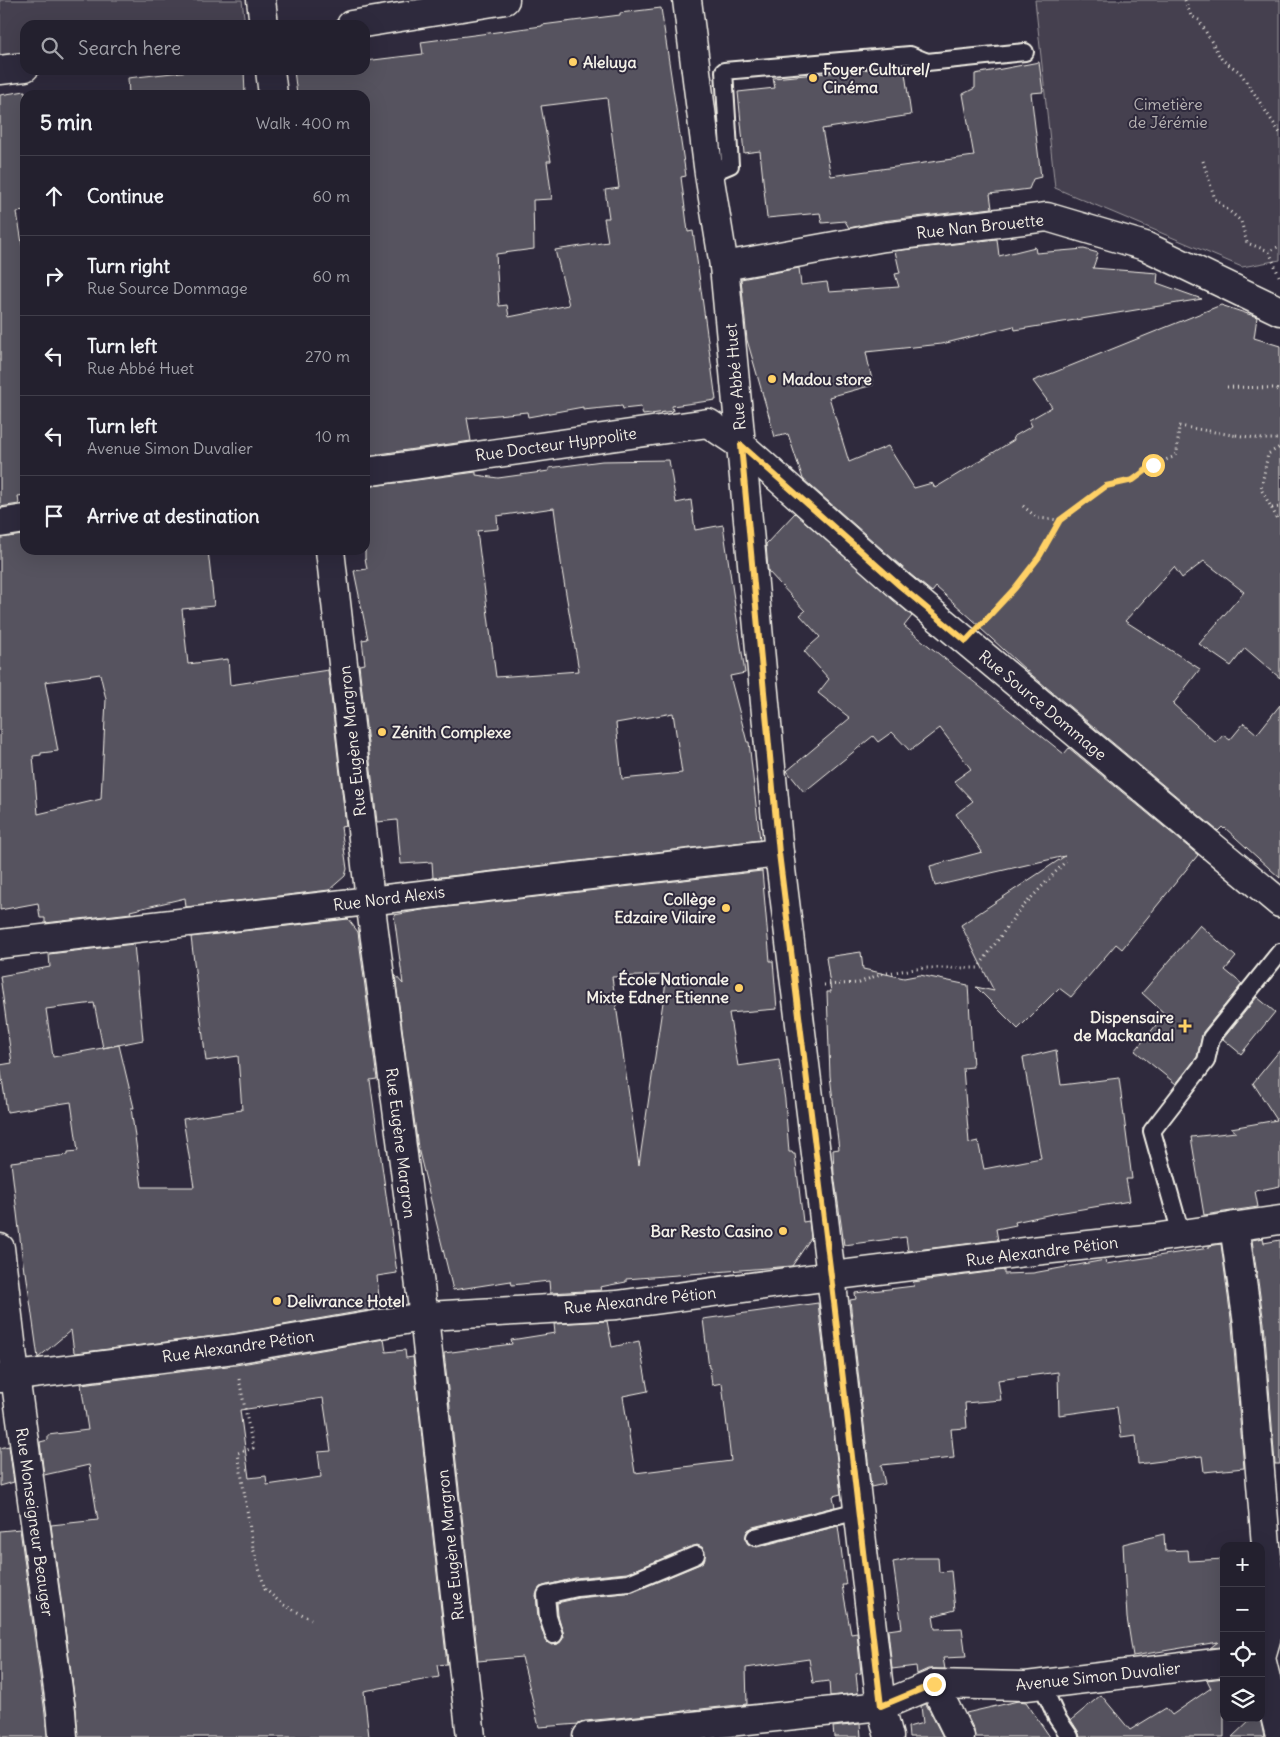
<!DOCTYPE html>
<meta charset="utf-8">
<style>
:root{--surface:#23202e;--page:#2f2d3a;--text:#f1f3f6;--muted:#a3a3aa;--line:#403e4a}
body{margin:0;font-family:Delius,sans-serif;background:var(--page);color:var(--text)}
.controls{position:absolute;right:15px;bottom:15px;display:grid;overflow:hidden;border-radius:10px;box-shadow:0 5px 20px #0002}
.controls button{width:45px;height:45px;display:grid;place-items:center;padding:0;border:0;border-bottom:1px solid var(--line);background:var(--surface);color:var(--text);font:25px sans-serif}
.stop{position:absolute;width:15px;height:15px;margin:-11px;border:4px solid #ffd166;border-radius:50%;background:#fff}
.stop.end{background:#ffd166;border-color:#fff;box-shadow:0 1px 5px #0008}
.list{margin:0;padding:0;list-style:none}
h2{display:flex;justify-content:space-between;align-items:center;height:65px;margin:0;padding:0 20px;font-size:21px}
h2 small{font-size:16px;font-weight:400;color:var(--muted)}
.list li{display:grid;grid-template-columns:32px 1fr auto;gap:15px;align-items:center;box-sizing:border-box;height:80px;padding:0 20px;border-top:1px solid var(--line)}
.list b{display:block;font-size:19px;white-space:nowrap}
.list p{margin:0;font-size:16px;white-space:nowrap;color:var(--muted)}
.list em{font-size:16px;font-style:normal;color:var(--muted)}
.icon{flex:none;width:28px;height:28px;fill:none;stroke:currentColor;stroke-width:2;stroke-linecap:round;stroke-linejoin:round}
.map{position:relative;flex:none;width:1280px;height:1737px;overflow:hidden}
.search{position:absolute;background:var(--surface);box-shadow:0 5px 20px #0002;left:20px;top:20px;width:350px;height:55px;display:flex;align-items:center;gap:12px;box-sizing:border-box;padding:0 18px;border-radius:15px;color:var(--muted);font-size:19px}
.panel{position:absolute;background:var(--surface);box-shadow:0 5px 20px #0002;left:20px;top:90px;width:350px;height:465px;border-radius:15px}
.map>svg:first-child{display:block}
.green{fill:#454050;stroke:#9c989c}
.building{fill:#56525f;stroke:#f4f1e8;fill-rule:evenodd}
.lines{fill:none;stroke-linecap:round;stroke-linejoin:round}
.lane-casing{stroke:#f4f1e8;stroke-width:20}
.street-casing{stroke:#f4f1e8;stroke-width:31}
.secondary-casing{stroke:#f4f1e8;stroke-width:31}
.path{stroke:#f4f1e8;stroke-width:3;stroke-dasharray:1 4;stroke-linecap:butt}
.lane{stroke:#2f2a3d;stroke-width:16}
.street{stroke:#2f2a3d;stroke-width:28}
.secondary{stroke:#2f2a3d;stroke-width:28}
.route{stroke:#ffd166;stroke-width:6}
.poi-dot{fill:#ffd166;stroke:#2f2a3d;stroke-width:2}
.labels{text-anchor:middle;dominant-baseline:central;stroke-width:4;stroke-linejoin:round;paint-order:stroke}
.poi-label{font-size:16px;font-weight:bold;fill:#f4f1e8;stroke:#2f2a3d;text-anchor:start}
.park-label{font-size:16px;fill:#b7b3b3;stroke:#2f2a3d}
.street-label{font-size:16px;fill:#f4f1e8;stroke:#2f2a3d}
</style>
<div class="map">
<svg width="1280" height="1737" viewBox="0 0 1280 1737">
<rect width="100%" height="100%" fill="#2f2a3d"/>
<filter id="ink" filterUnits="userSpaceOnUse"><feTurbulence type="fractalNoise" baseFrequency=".02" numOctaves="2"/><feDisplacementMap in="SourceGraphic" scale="10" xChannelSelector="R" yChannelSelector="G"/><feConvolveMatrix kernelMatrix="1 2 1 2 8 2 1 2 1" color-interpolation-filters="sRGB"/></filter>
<g filter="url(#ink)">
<g class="green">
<polygon points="0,0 242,0 245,25 25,25 25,52 0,55"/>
<polygon points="1035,0 1280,0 1280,260 1242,267 1055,188"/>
</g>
<g class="building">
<path d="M 661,8 L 686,176 L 681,177 L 688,232 L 693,231 L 716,400 L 672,406 L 673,411 L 643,415 L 641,407 L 623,409 L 622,406 L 583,410 L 583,407 L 528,417 L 527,412 L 467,418 L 471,441 L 365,456 L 365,95 L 297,95 L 294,70 L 365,70 L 365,61 L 423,54 L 421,42 L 542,26 L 542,25 L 620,15 L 620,13 ZM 607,98 L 619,188 L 605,190 L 609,218 L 604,218 L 608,242 L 555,250 L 569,305 L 509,317 L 507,305 L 499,306 L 496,254 L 534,249 L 533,200 L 552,199 L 547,161 L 551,161 L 541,106 Z"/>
<polygon points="1039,62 1043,92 1031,93 1041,177 1033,179 1029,189 990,194 992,208 882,221 849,228 845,221 822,223 820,213 767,218 760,151 744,153 738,92 775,88 773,78 904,66 911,115 822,129 831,176 974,156 963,94 975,88 975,74"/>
<polygon points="199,70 244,70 245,95 129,95 128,78"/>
<polygon points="25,91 25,211 17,212 25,262 25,495 18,496 19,504 0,507 0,95"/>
<polygon points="997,239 999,256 1035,247 1036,253 1084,249 1098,253 1093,268 1158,273 1157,283 1202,299 1015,330 1014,326 942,344 866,352 873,385 829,397 849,462 888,446 914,488 932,483 935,488 1014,440 1013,437 1032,426 1029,420 1052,407 1033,381 1221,305 1257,317 1254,338 1280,346 1280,678 1245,648 1231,666 1199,644 1244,592 1204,561 1182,578 1174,567 1125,621 1200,669 1173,704 1216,743 1223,735 1230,740 1244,723 1257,734 1280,705 1280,878 1225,828 1224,829 1222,827 1218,831 1027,671 980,628 981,627 936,587 932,592 910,574 803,479 788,434 775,437 747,340 741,279 799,268 801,285 827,282 829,292 899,287 895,274 900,273 895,251"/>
<path d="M 669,460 L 676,503 L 691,500 L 695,530 L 723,525 L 745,673 L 730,676 L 747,742 L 749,742 L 760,840 L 433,878 L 432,862 L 401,864 L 397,820 L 377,822 L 359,665 L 365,664 L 362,640 L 368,639 L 354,571 L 367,569 L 365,558 L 365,487 L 476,472 L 476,475 L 498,478 L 549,471 L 549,468 L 602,461 ZM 554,508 L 562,570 L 579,671 L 496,677 L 477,531 L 498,529 L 497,516 ZM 673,713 L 682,773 L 622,779 L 616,723 Z"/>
<polygon points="795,513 912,616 904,626 1064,754 1069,748 1198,855 1122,949 1116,944 1071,997 1059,988 1018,1029 976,987 994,991 961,925 1065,856 935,886 930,866 982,852 956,814 973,801 954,781 971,769 940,728 910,751 892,732 878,742 873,736 804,792 787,771 850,718 818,693 829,679 804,651 820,637 800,615 805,611 768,571 766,544"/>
<path d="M 23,535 L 25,550 L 208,550 L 214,606 L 182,609 L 188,664 L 228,659 L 230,685 L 328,670 L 346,826 L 341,827 L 347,869 L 345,876 L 329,890 L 186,907 L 185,898 L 130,911 L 131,913 L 45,923 L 45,918 L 40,918 L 38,903 L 0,910 L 0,538 ZM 100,674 L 106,699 L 101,799 L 38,814 L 33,756 L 41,755 L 41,753 L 58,751 L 45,682 Z"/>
<path d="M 762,871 L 770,961 L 773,961 L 777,1009 L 729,1013 L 738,1066 L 779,1060 L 785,1100 L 789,1152 L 792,1152 L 793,1154 L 795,1154 L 803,1222 L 809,1221 L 811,1238 L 792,1266 L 626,1279 L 626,1282 L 600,1287 L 601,1290 L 550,1293 L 549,1281 L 512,1285 L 511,1281 L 453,1290 L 418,1148 L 395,975 L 403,984 L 394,915 L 422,910 ZM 667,975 L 639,1165 L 612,977 Z"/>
<polygon points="348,919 358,932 377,1079 370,1080 397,1273 377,1276 380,1308 232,1334 76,1353 74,1352 71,1330 38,1358 26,1272 24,1272 11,1162 68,1155 68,1152 78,1151 71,1102 7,1112 0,1065 12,1063 0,976 50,967 49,954 134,944 143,1040 103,1048 94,1003 46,1009 53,1057 119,1045 134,1108 131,1108 142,1187 194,1187 183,1119 242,1110 238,1056 206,1061 191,937"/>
<polygon points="1200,925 1236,957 1225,970 1242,984 1203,1032 1197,1057 1176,1084 1135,1051 1165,1014 1142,993"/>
<polygon points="861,952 863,969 904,978 920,975 968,985 973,1067 963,1068 969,1143 978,1141 984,1169 1041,1158 1023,1058 1056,1050 1061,1085 1119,1078 1132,1179 1126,1179 1130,1201 1052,1214 1015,1222 1016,1225 996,1229 998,1240 908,1251 906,1237 844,1245 834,1174 833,1150 839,1149 830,1076 827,992 831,992 826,957"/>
<polygon points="1257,997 1275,1012 1241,1054 1223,1039"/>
<polygon points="1280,1050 1280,1186 1255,1191 1258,1207 1204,1215 1191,1137 1236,1132 1231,1128 1277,1120 1253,1083"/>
<polygon points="1263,1238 1264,1243 1280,1240 1280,1464 1275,1464 1264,1323 1252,1240"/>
<polygon points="1221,1244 1232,1326 1244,1468 1204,1472 1202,1456 1138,1464 1136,1435 1121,1437 1117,1407 1059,1415 1058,1372 998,1380 1001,1400 965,1403 967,1428 951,1429 954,1458 881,1465 885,1484 871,1487 850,1300 856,1299 855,1293 914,1286 913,1282 1004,1270 1004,1274 1033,1273 1105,1260 1106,1264 1209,1248 1209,1246"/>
<path d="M 818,1303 L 841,1494 L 833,1496 L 835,1507 L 753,1527 L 748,1530 L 745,1539 L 748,1544 L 757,1547 L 838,1526 L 846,1585 L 842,1585 L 851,1634 L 857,1633 L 861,1673 L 856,1674 L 858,1693 L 830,1696 L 829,1681 L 813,1683 L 809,1659 L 746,1668 L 747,1704 L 692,1710 L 692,1709 L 679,1712 L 585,1721 L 579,1724 L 539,1727 L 522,1657 L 478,1661 L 444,1353 L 512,1344 L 511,1340 L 555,1333 L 554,1324 L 607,1321 L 612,1347 L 639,1341 L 648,1391 L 623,1396 L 635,1473 L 731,1461 L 722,1383 L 712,1385 L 710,1368 L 709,1368 L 703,1319 ZM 697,1545 L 702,1547 L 705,1552 L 704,1561 L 700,1564 L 633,1592 L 579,1598 L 557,1603 L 558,1615 L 563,1632 L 564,1637 L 558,1644 L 552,1645 L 548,1643 L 545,1639 L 538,1618 L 536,1595 L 540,1587 L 575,1578 L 627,1573 Z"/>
<path d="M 384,1339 L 386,1352 L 405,1350 L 406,1358 L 413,1357 L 447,1664 L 437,1665 L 439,1677 L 364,1691 L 369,1737 L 78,1737 L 76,1709 L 51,1525 L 98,1520 L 89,1465 L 44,1475 L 40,1442 L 48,1440 L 48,1435 L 88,1430 L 81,1384 L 236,1365 ZM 323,1398 L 331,1451 L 318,1452 L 321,1477 L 267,1485 L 266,1476 L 249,1478 L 240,1410 Z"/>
<polygon points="9,1446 14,1482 0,1486 0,1448"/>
<polygon points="20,1529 45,1713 47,1737 0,1737 0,1531"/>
<polygon points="1164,1534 1165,1551 1188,1550 1189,1561 1224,1559 1224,1647 1210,1648 1218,1642 1133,1656 1127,1618 1123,1544"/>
<polygon points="913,1558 938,1558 939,1572 951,1571 955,1610 933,1616 935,1629 962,1628 966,1657 943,1658 945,1669 928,1669 917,1674 916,1666 892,1669 888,1630 902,1628 893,1562"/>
<polygon points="1224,1678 1224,1737 1080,1737 1078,1731 1071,1720 1101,1695 1130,1730 1166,1708 1172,1715 1211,1688 1207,1680"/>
<polygon points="1018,1701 1026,1702 1050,1737 975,1737 974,1730 966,1713"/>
<polygon points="926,1704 943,1737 909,1737 908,1727 923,1723 921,1706"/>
<polygon points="1252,1718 1260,1718 1264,1737 1232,1737"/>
<polygon points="860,1724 861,1737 834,1737 833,1727"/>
</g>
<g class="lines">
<g class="lane-casing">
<g id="lane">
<polyline points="709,174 730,165 724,71 910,55 927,62 1025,52"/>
<polyline points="1181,1234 1152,1131 1206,1061 1211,1038 1280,952"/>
<polyline points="755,1537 858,1511"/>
<polyline points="554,1635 548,1617 546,1595 577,1588 629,1583 696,1555"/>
<polyline points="1041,1683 1057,1718 1070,1737"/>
</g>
</g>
<g class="street-casing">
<g id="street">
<polyline points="270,70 273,95"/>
<polyline points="724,266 884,237 1047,217 1145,246 1280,311"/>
<polyline points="365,472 708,423 741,445 779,853 831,1276 881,1706 889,1737"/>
<polyline points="0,523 25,519"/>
<polyline points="330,550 370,900 424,1317 471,1737"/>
<polyline points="0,944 779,853"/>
<polyline points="1234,1226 1248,1324 1272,1619 1261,1657"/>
<polyline points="0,1248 15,1376 61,1711 63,1737"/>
<polyline points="0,1378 234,1349 428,1316 617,1305 831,1276 1033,1251 1154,1238 1280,1220"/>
<polyline points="1261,1658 1280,1736"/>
<polyline points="934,1684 960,1737"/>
<polyline points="587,1737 881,1706 934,1684 1026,1686 1224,1662"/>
</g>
</g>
<g class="secondary-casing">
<g id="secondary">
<polyline points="261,0 264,25"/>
<polyline points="687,0 709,174 724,266 741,445 900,586 1280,903"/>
<polyline points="351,25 505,0"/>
<polyline points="0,70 25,67"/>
</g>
</g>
<g class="path">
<polyline points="1185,0 1191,16 1199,20 1222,60 1240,72 1280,133"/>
<polyline points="1203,161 1215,199 1241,221 1247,243 1269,251"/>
<polyline points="1279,276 1269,251 1280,246"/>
<polyline points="1227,387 1274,388 1280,391"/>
<polyline points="1236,435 1262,439 1280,439"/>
<polyline points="1023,506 1037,518 1060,520"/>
<polyline points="1272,508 1280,507"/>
<polyline points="1277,518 1261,489 1268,454 1280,447"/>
<polyline points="985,620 1015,588 1039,557 1060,520 1106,486 1133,480 1153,465 1173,457 1177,453 1179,426 1238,436"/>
<polyline points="824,985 859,983 880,974 923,968 978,968 1017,913 1066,861"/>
<polyline points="239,1379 253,1448 238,1453 253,1548 265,1589 282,1604 311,1619"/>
</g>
<use href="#lane" class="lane"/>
<use href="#street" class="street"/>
<use href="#secondary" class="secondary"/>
</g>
</g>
<g class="lines" filter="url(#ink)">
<polyline class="route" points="934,1684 881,1706 831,1276 779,853 741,445 900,586 966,641 1015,588 1039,557 1060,520 1106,486 1133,480 1153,465"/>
</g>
<g class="poi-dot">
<circle cx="573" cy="62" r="5"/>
<circle cx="813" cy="78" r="5"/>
<circle cx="772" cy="379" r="5"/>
<circle cx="382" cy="732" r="5"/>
<circle cx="726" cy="908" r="5"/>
<circle cx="739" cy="988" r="5"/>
<path d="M1182.5 1018.5h5v5h5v5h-5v5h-5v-5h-5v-5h5z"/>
<circle cx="783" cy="1231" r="5"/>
<circle cx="277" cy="1301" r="5"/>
</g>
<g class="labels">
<g class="poi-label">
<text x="583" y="62">Aleluya</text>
<text x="823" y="69">Foyer Culturel/<tspan x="823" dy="18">Cinéma</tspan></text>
<text x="782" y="379">Madou store</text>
<text x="392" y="732">Zénith Complexe</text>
<text x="716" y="899" text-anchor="end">Collège<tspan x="716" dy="18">Edzaire Vilaire</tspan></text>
<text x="729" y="979" text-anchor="end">École Nationale<tspan x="729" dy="18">Mixte Edner Etienne</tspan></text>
<text x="1174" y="1017" text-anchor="end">Dispensaire<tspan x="1174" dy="18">de Mackandal</tspan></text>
<text x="773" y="1231" text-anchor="end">Bar Resto Casino</text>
<text x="287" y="1301">Delivrance Hotel</text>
</g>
<g class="park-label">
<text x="1168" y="104">Cimetière<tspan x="1168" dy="18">de Jérémie</tspan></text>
</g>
<g class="street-label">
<text transform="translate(980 226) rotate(-6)">Rue Nan Brouette</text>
<text transform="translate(735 377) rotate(-95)">Rue Abbé Huet</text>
<text transform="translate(556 444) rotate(-8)">Rue Docteur Hyppolite</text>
<text transform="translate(1043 705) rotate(40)">Rue Source Dommage</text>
<text transform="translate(352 741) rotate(-96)">Rue Eugène Margron</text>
<text transform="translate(389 898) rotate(-7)">Rue Nord Alexis</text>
<text transform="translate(401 1143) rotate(83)">Rue Eugène Margron</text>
<text transform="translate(1042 1251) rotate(-7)">Rue Alexandre Pétion</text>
<text transform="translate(640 1300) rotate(-6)">Rue Alexandre Pétion</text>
<text transform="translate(238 1346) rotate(-8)">Rue Alexandre Pétion</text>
<text transform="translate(35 1522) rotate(82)">Rue Monseigneur Beauger</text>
<text transform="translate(450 1545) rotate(-96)">Rue Eugène Margron</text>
<text transform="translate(1098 1676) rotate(-6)">Avenue Simon Duvalier</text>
</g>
</g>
</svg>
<div class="controls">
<button>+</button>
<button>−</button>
<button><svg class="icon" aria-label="locate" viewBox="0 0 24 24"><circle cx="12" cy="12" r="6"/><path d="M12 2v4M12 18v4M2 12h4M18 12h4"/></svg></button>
<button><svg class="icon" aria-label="layers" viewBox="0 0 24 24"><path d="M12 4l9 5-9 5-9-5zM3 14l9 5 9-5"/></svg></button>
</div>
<div class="stop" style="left:1153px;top:465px"></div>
<div class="stop end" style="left:934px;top:1684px"></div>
<div class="search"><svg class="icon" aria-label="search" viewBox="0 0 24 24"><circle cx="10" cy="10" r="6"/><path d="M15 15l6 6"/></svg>Search here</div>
<section class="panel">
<h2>5 min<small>Walk · 400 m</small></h2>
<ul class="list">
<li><svg class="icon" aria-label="ahead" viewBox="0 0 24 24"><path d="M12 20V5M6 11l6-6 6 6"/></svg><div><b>Continue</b></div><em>60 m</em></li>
<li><svg class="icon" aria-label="right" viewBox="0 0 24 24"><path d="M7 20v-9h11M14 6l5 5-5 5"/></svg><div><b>Turn right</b><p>Rue Source Dommage</p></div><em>60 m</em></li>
<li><svg class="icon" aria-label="left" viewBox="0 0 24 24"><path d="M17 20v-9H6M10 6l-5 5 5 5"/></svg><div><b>Turn left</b><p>Rue Abbé Huet</p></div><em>270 m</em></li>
<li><svg class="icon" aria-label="left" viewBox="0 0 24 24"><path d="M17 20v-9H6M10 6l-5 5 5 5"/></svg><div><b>Turn left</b><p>Avenue Simon Duvalier</p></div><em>10 m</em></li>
<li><svg class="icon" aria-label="arrive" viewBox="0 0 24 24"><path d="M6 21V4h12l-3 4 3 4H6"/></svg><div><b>Arrive at destination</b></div></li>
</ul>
</section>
</div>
